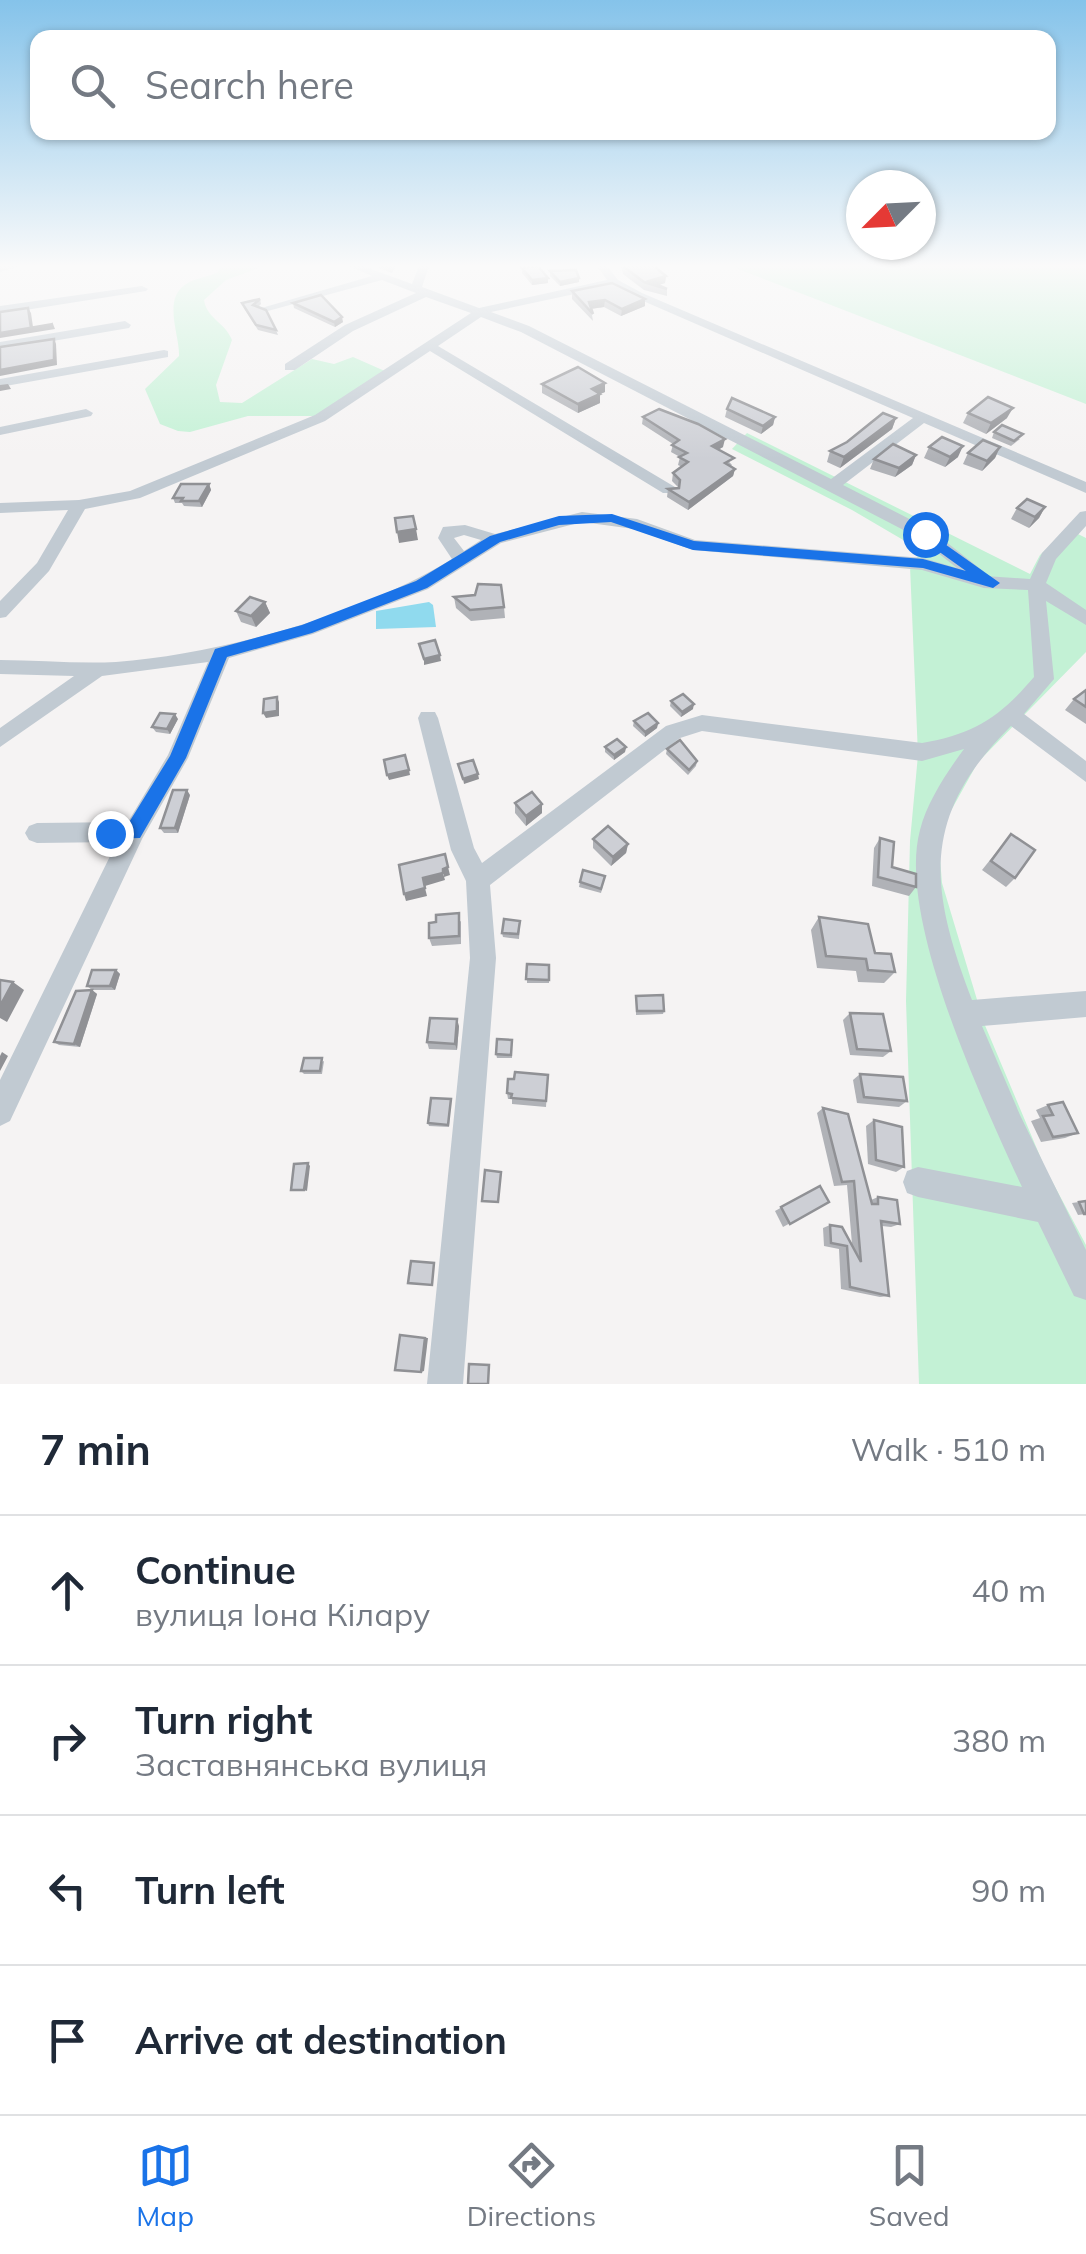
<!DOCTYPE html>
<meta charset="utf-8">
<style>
:root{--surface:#fff;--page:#f6f6f7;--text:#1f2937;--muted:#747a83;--line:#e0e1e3;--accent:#1a73e8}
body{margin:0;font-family:Mulish,sans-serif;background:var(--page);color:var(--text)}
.compass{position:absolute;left:846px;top:170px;width:90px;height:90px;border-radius:50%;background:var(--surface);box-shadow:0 2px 8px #0004;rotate:246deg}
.stop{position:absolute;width:30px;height:30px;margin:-22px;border:8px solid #1a73e8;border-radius:50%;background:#fff}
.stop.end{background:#1a73e8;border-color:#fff;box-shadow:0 2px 10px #0008}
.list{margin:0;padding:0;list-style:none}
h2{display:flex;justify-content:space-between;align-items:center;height:130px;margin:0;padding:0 40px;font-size:42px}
h2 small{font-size:32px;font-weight:400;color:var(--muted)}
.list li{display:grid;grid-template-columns:65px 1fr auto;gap:30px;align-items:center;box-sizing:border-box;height:150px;padding:0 40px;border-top:2px solid var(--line)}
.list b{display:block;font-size:38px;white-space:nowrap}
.list p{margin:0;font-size:32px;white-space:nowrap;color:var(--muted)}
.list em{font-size:32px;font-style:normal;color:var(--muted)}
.icon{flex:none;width:55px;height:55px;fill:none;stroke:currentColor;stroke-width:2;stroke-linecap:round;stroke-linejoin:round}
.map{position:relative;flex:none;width:1086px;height:1384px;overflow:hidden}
.search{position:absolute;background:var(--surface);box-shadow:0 2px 8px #0004;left:30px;right:30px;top:30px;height:110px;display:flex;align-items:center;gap:25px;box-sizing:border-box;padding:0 35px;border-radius:20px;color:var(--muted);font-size:38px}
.sheet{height:730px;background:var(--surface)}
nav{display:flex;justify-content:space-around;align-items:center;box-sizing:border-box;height:140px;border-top:2px solid var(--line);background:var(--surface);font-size:28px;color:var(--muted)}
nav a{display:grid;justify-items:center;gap:5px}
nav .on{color:var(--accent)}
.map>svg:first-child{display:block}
.green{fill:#c3f1d5}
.water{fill:#90daee}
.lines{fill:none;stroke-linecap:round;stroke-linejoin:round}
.minor{fill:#c1cad2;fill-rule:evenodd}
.wall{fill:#b0b2b7}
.shaded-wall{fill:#909195}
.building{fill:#cdcfd5;stroke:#909195;stroke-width:2.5}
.route{fill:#1a73e8}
</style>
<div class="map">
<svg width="1086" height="1384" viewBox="0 0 1086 1384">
<rect width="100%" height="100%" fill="#f5f3f3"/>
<g class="green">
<path d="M 221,266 L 264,266 L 226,280 L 204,300 C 207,319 225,322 232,340 L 216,385 L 220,402 L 242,403 L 312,359 L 334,364 L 353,357 L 387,372 L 320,416 L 248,416 L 190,432 L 178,431 L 160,424 L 145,389 L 179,356 C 180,335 162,299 186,284 C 195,278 208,277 218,272 Z"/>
<polygon points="735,266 1086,266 1086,404 738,269"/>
<polygon points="747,433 1030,574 1040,555 1068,529 1086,538 1086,652 978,762 938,834 942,883 984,1023 1045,1168 1086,1245 1086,1384 919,1384 906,1001 910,841 918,755 910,566 922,551 852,510 732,449"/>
</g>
<polygon class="water" points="429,602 433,605 436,627 376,629 376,611"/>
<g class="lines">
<g class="minor">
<polygon points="0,266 21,266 0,272"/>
<path d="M 349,266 L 363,266 L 412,284 L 419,266 L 429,266 L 422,287 L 479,308 L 607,280 L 597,266 L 607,266 L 618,280 L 642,293 L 1086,482 L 1086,493 L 924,423 L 843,485 L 931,530 L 983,571 L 985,576 L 1030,579 L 1042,553 L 1080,512 L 1086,511 L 1086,526 L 1056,559 L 1046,583 L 1086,610 L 1086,625 L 1046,601 L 1054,679 L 1024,714 L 1086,761 L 1086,782 L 1011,726 C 920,816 929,888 972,1000 L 1086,991 L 1086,1017 L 982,1026 L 1020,1115 L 1086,1250 L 1086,1300 L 1074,1296 L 1038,1222 L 918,1197 L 907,1193 L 903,1182 L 907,1171 L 918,1167 L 1022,1187 C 984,1104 896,918 920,830 C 927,802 947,772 964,749 L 922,761 L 702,731 L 680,738 L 490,885 L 496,958 L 463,1384 L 427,1384 L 470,958 L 466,881 L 451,850 L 418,718 L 421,712 L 435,712 L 438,718 L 474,848 L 482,863 L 666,726 L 702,715 L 922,743 C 974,734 1000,717 1034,677 L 1028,590 L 984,588 L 922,570 L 693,550 L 634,529 L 582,522 L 501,543 L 428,589 L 313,634 L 229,658 L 188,758 L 142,839 L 10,1121 L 0,1126 L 0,1080 L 117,842 L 37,843 L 29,840 L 25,833 L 29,826 L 37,823 L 128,822 L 168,755 L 208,662 L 102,676 L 0,747 L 0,728 L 74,676 L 0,674 L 0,660 C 38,660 78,664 116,662 C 222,654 361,615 452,559 L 438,538 L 443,527 L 465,525 L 495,534 L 582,512 L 637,519 L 695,540 L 923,558 L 957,568 L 919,538 L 521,332 L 481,317 L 438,346 L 675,487 L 675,493 L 663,493 L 430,351 L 325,421 L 140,498 L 85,509 L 49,571 L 6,617 L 0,618 L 0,601 L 37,563 L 68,510 L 0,513 L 0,503 L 79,500 L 130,491 L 315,415 L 471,313 L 426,297 L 353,331 L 295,370 L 285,370 L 285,364 L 345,325 L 416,293 L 382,280 L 264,312 L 258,309 L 372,276 ZM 612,286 L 634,297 L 913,418 L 831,479 L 529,326 L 491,312 ZM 464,535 L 481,540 L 464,551 L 454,538 Z"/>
<polygon points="142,286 148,289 146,291 0,314 0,306"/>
<polygon points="125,321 131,325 129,328 0,350 0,342"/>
<polygon points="164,350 168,351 168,357 0,387 0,379"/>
<polygon points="86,409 93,413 91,416 0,435 0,427"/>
</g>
</g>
<g class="wall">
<polygon points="379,266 396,266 392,273 379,268"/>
<polygon points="621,266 654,266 666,276 665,283 658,285 667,289 667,296 644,290 623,274"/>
<polygon points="522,268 548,278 548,283 532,285 522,273"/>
<polygon points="550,271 579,282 560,286 550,276"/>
<polygon points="572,291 645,306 621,316 604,307 591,309 593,321 572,299"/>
<polygon points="260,299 261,304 258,307 276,330 278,335 258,330 244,308 242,303"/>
<polygon points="293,303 343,322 335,327 294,308"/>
<polygon points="542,384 605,392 600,394 600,403 578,413 542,393"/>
<polygon points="727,409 775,417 773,425 761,434 725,417"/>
<polygon points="968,413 1007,418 986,434 963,423"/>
<polygon points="643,417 723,447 718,450 732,465 731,466 735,469 733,476 688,510 667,497 668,489 679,488 672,481 673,473 682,467 678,465 680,457 671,452 673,444 642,424"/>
<polygon points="896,418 892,429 840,468 827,462 830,451"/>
<polygon points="994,432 1020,439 1011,446 992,438"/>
<polygon points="929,447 958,457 945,467 924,458"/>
<polygon points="1000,447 995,458 982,471 963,464 968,453"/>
<polygon points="916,455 912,465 895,477 870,469 874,459"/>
<polygon points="209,484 211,490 202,507 184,506 182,503 175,503 173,498"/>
<polygon points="1045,507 1039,518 1029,528 1011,519 1017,508"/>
<polygon points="454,597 504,607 505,618 471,621 456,608"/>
<polygon points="265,602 270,613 256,627 241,622 236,611"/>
<polygon points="1086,690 1086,724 1065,710 1074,699"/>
<polygon points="671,701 693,709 681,717 670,706"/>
<polygon points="178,719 170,734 156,732 152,727"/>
<polygon points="634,721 658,723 657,728 645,737 633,726"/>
<polygon points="605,747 626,747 625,752 614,760 605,752"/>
<polygon points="667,749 697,761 696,766 688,775 666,754"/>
<polygon points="190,795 178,833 164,833 160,828"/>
<polygon points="515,803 542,813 526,826 515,813"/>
<polygon points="1011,834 1015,878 1006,887 982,870"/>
<polygon points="880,838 892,867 916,887 909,896 872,886 874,848"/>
<polygon points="593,839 628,844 626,853 611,866 593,848"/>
<polygon points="605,876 601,893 579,887 580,882"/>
<polygon points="819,917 875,953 895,972 884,983 858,982 856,971 817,968 811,930"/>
<polygon points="461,921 461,944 432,946 429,938"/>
<polygon points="520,925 519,939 503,937 502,933"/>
<polygon points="527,964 549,965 549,983 527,983"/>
<polygon points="116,970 120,974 115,990 92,990 87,986"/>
<polygon points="92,990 97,994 80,1047 59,1045 54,1042"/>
<polygon points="636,996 664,1011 663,1014 636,1015"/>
<polygon points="850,1013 891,1051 883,1057 850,1055 843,1020"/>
<polygon points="459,1026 457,1050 429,1049 427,1042"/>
<polygon points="512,1040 512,1058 497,1058 496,1054"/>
<polygon points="324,1061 322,1074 304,1074 301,1071"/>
<polygon points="860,1074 907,1101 899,1107 857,1103 853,1080"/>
<polygon points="548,1075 546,1107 512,1104 512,1099 508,1099 507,1093 514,1079"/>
<polygon points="451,1099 449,1127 429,1126 428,1123"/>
<polygon points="1048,1105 1078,1133 1065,1138 1041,1142 1031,1121 1040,1118 1036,1110"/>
<polygon points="823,1108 871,1200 878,1197 900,1224 891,1227 882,1226 889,1296 880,1297 841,1289 839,1249 824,1246 823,1228 830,1225 852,1244 847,1185 834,1186 817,1113"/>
<polygon points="874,1120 904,1167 896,1172 868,1164 866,1126"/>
<polygon points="820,1186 829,1202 783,1227 775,1211"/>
<polygon points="1086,1201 1086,1214 1078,1215 1072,1203"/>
</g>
<g class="shaded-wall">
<polygon points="666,276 665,283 656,286 649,281"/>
<polygon points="548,278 548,283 532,285 532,280"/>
<polygon points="579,278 579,282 560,286 560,282"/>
<polygon points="645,299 645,306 621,316 622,309"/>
<polygon points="605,300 604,307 589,309 589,302"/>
<polygon points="28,308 31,313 33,327 53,324 55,329 0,338 0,333"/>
<polygon points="342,317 343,322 335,327 334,322"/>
<polygon points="54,339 56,344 57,365 0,376 0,370"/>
<polygon points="605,383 605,392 600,394 600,403 578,413 578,404 592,389"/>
<polygon points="8,384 11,389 0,391 0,385"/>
<polygon points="1013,408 1007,418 986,434 991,423"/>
<polygon points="775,417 773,425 761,434 763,426"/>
<polygon points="896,418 892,429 840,468 844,457"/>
<polygon points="725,439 723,447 710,454 712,446"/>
<polygon points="963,446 958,457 945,467 950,457"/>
<polygon points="1000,447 995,458 982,471 987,461"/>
<polygon points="916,455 912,465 895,477 899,468"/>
<polygon points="735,469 733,476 688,510 689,502"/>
<polygon points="209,484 211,490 202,507 199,501"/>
<polygon points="1045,507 1039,518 1029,528 1035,517"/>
<polygon points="416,529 418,540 399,543 397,532"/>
<polygon points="265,602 270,613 256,627 251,616"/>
<polygon points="440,655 441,661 424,665 424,659"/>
<polygon points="277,697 279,702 279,716 266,718 263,713"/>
<polygon points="694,704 693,709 681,717 682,712"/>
<polygon points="175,714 178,719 170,734 167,729"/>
<polygon points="658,723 657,728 645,737 645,732"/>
<polygon points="626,747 625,752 614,760 614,755"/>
<polygon points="409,770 410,775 389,780 387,775"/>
<polygon points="478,774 479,779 464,784 463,779"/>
<polygon points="187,790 190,795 178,833 175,828"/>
<polygon points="542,804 542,813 526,826 526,816"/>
<polygon points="628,844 626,853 611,866 613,857"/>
<polygon points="448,867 450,875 444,877 443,869"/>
<polygon points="443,873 445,880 425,886 423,878"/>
<polygon points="425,888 427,896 406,901 404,894"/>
<polygon points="116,970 120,974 115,990 110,986"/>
<polygon points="13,982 24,990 7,1022 0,1018 0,1006"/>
<polygon points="92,990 97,994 80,1047 74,1044"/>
<polygon points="457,1019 459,1026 457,1050 455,1044"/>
<polygon points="2,1052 8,1056 0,1071 0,1056"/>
<polygon points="308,1163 310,1166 307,1191 304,1190"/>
<polygon points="425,1338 428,1338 424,1371 421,1372"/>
</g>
<g class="building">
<polygon points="538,266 548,278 532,280 522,268"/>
<polygon points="623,266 654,266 666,276 649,281 667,289 644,282"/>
<polygon points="576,270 579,278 560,282 550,271"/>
<polygon points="612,283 645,299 622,309 605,300 589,302 593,314 572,291"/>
<polygon points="321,295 342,317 334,322 293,303"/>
<polygon points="260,299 253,305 266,310 276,330 256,325 242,303"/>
<polygon points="28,308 31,328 53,324 0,333 0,312"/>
<polygon points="54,339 54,360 0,370 0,347"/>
<polygon points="578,367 605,383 592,389 600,394 578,404 542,384"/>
<polygon points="988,397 1013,408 991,423 968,413"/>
<polygon points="732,398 775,417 763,426 727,409"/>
<polygon points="659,409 698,424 725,439 712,446 734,458 725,463 735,469 689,502 668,489 679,488 680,480 673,473 688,462 679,457 687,453 672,445 679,440 643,417"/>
<polygon points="883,413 896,418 844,457 830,451 847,442"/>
<polygon points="1002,425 1023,434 1014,441 994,432"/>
<polygon points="942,437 963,446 950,457 929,447"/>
<polygon points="983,440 1000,447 987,461 968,453"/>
<polygon points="893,444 916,455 899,468 874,459"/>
<polygon points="181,484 209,484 199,501 181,501 183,498 173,498"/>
<polygon points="1027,499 1045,507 1035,517 1017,508"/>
<polygon points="413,516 416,529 397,532 395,518"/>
<polygon points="478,584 501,585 504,607 470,610 454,597 475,595"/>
<polygon points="250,597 265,602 251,616 236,611"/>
<polygon points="435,640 440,655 424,659 419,644"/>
<polygon points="1086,690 1086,707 1074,699"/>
<polygon points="683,694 694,704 682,712 671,701"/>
<polygon points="277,697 277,711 263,713 264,699"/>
<polygon points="160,713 175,714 167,729 152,727"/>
<polygon points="648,713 658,723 645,732 634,721"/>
<polygon points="617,739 626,747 614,755 605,747"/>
<polygon points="680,740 697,761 689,770 667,749"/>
<polygon points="405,755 409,770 387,775 384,760"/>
<polygon points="473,760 478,774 463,779 458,764"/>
<polygon points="173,790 187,790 175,828 160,828"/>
<polygon points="532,792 542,804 526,816 515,803"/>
<polygon points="608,826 628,844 613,857 593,839"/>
<polygon points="1011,834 1035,850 1015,878 991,861"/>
<polygon points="880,838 894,842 892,867 916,874 916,887 878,877"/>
<polygon points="445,854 448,867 443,869 443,873 423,878 425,888 404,894 399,865"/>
<polygon points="583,870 605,876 601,889 580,882"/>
<polygon points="459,913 459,936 429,938 429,923 436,922 436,915"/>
<polygon points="819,917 868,924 875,953 891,954 895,972 868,970 866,959 826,956"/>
<polygon points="504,919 520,921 518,934 502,933"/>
<polygon points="527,964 549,965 549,980 526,979"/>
<polygon points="92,970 116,970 110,986 87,986"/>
<polygon points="0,980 13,982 0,1006"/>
<polygon points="92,990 74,1044 54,1042 76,991"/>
<polygon points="663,995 664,1011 637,1011 636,996"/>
<polygon points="850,1013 883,1014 891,1051 857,1049"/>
<polygon points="430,1018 457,1019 455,1044 427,1042"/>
<polygon points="497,1039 512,1040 511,1055 496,1054"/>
<polygon points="304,1058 322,1058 320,1071 301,1071"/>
<polygon points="515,1072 548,1075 546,1101 511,1098 512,1094 507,1093 508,1079 514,1079"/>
<polygon points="860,1074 903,1077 907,1101 864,1097"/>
<polygon points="431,1098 451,1099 448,1125 428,1123"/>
<polygon points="1063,1102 1078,1133 1053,1137 1043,1116 1053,1115 1048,1105"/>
<polygon points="823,1108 848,1114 872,1204 878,1204 878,1197 897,1200 900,1224 881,1221 889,1296 850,1287 847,1246 831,1243 830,1225 842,1227 861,1262 854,1181 842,1182"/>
<polygon points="874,1120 902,1127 904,1167 876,1160"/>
<polygon points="308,1163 304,1190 291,1190 294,1164"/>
<polygon points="485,1170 501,1172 498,1202 482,1201"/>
<polygon points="820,1186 829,1202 790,1224 781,1207"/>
<polygon points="1086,1201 1086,1214 1084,1214 1079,1202"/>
<polygon points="411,1261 434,1263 432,1285 408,1283"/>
<polygon points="400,1335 425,1338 421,1372 395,1370"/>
<polygon points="469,1364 489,1365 488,1384 468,1384"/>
</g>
<linearGradient id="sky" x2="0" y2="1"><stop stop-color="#85c3ea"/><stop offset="0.58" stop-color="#fafafa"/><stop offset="1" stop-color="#fafafa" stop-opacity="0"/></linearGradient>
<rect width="1086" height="459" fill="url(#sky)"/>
<polygon class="route" points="612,514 694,541 923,559 966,571 920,538 918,534 925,530 1000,583 993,588 923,568 693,550 611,522 559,525 500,542 427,588 312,633 227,657 186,758 140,838 103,839 103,827 128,824 170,756 215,649 302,625 416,581 490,536 559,516"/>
</svg>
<svg class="compass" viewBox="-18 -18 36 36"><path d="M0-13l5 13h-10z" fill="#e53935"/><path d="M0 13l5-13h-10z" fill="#747a83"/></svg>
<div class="stop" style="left:925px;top:534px"></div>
<div class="stop end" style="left:110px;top:833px"></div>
<div class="search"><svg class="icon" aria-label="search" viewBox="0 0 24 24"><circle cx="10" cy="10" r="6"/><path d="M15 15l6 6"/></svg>Search here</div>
</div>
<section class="sheet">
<h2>7 min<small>Walk · 510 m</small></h2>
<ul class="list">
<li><svg class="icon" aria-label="ahead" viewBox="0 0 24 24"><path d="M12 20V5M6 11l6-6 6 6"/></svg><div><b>Continue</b><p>вулиця Іона Кілару</p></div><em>40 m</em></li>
<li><svg class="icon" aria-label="right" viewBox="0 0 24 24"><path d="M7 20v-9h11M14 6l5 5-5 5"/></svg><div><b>Turn right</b><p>Заставнянська вулиця</p></div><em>380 m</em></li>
<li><svg class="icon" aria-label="left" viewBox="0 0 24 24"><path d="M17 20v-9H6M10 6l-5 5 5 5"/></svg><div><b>Turn left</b></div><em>90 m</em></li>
<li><svg class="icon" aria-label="arrive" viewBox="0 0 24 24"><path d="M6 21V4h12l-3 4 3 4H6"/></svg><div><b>Arrive at destination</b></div></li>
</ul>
</section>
<nav>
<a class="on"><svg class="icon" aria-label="map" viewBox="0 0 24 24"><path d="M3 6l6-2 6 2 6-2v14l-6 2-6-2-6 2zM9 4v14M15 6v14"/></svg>Map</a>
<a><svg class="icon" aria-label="directions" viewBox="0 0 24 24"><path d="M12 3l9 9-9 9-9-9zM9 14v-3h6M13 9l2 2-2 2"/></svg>Directions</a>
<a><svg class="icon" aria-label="saved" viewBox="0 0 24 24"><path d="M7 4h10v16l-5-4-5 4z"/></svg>Saved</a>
</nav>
